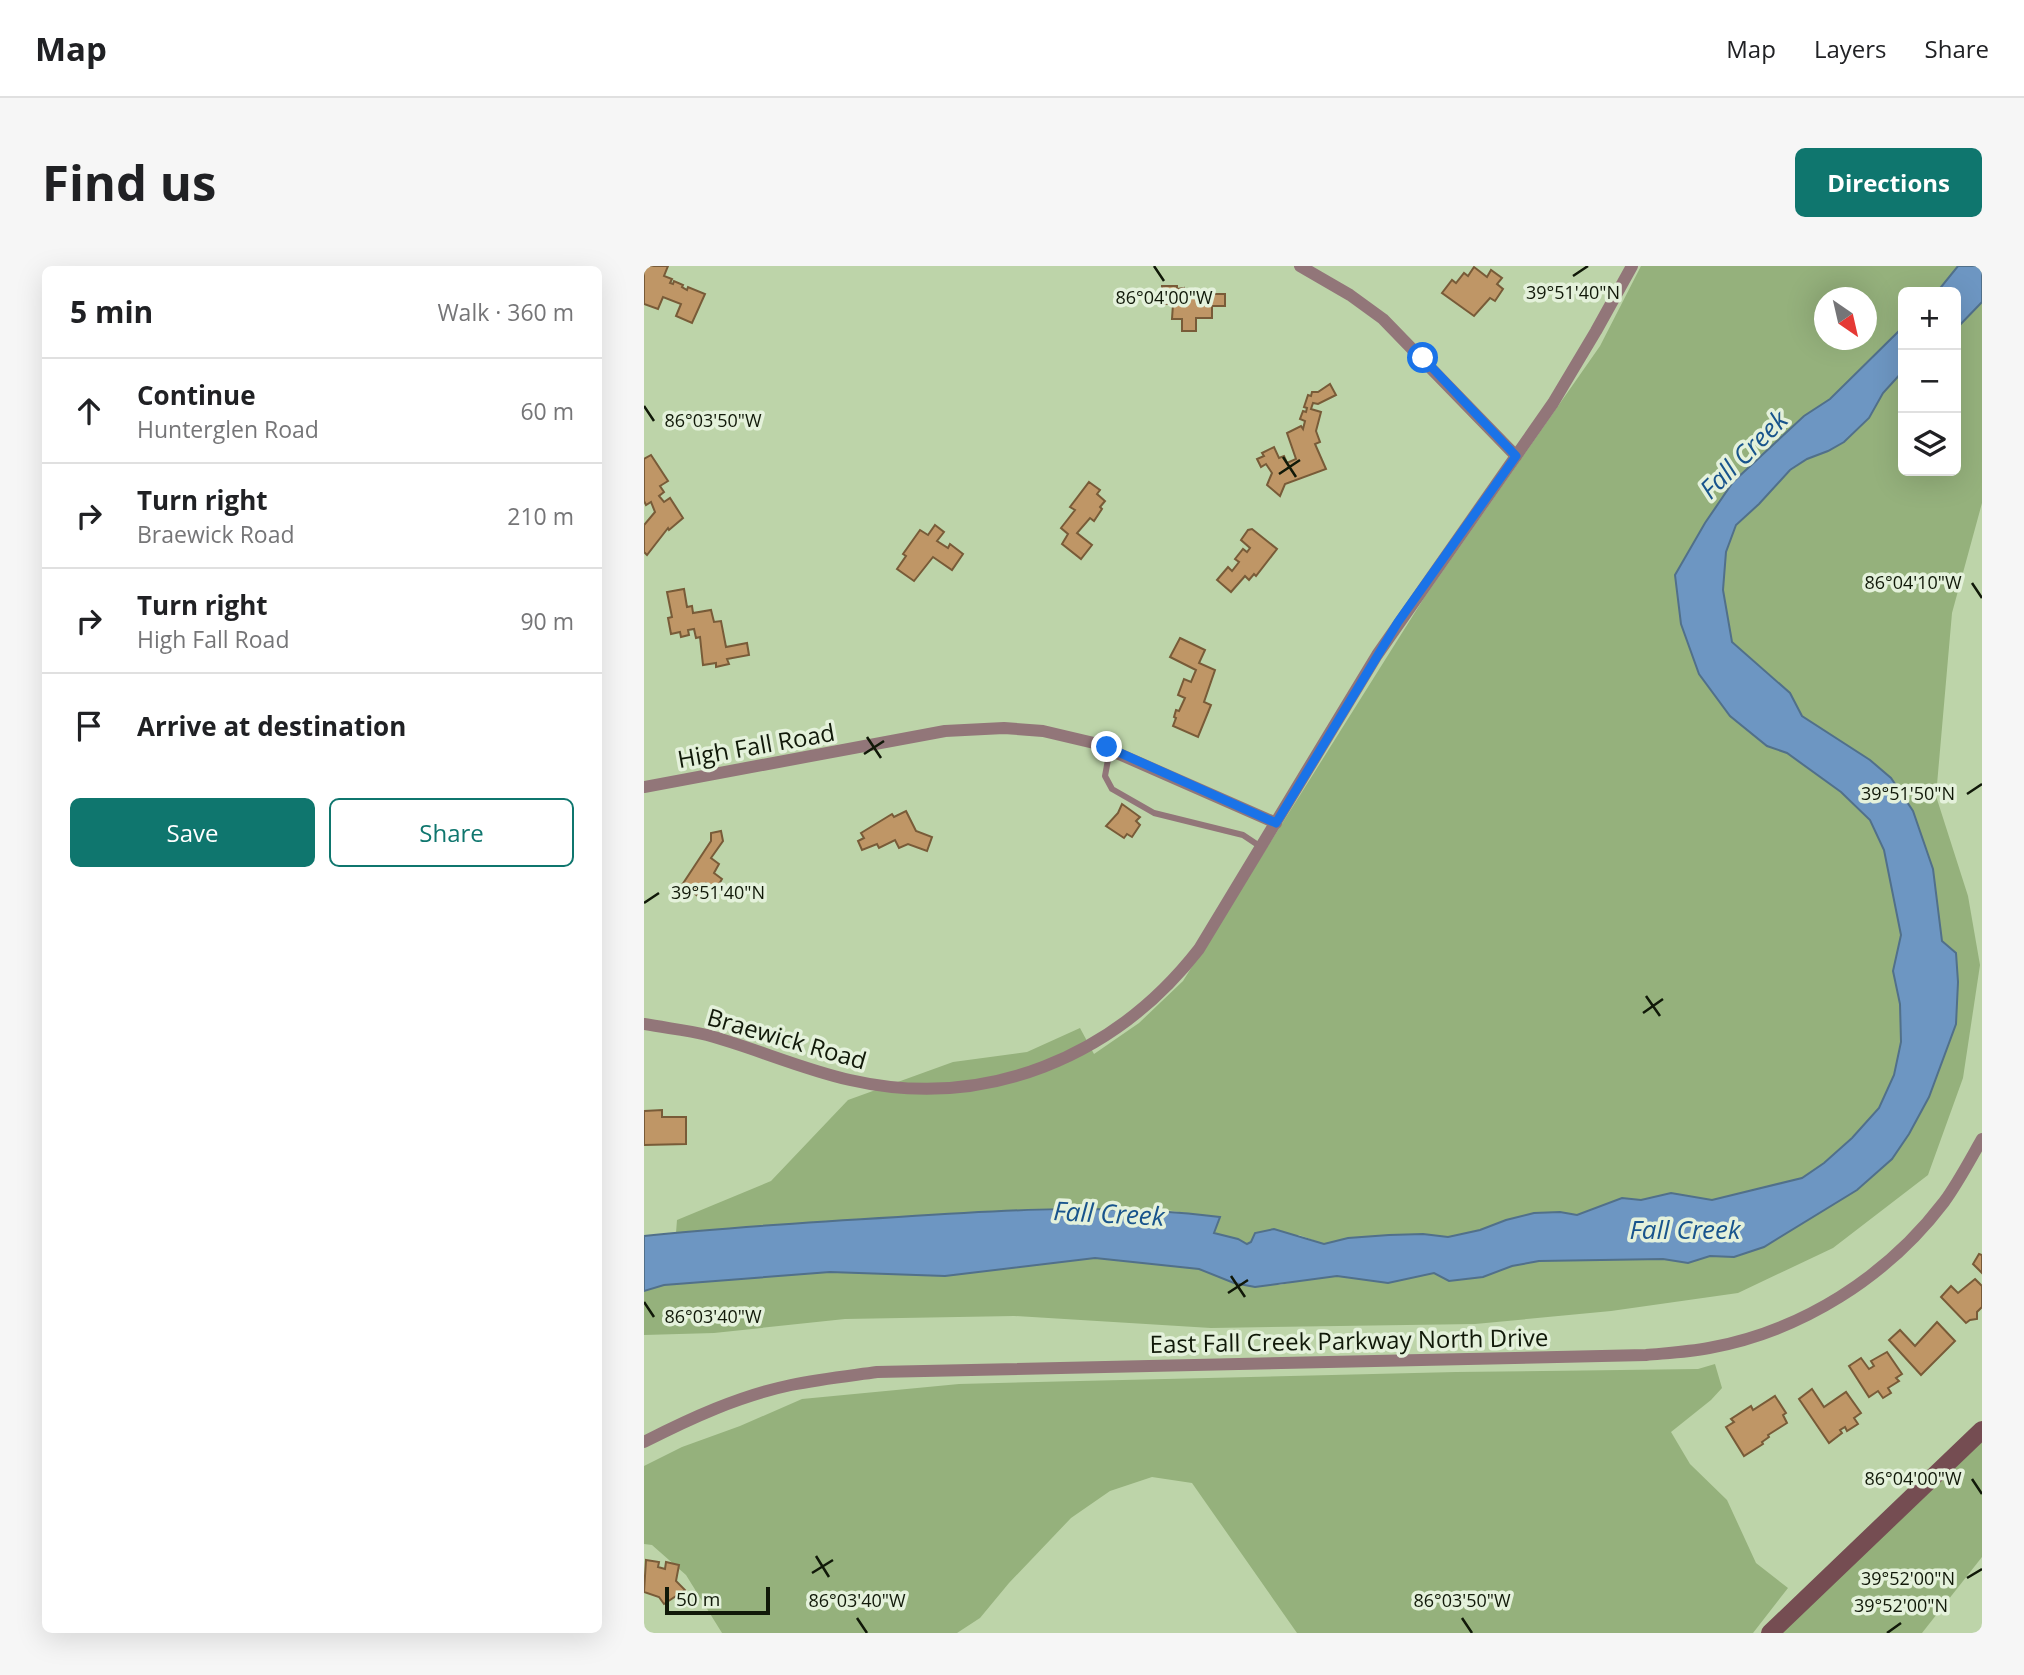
<!DOCTYPE html>
<meta charset="utf-8">
<style>
:root{--surface:#fff;--page:#f6f6f6;--text:#202124;--muted:#757577;--line:#e0e0e0;--accent:#0f766e}
body{margin:0;font-family:"Open Sans",sans-serif;background:var(--page);color:var(--text)}
.controls{position:absolute;right:21px;top:21px;display:grid;overflow:hidden;border-radius:10px;box-shadow:0 7px 28px #0002}
.controls button{width:63px;height:63px;display:grid;place-items:center;padding:0;border:0;border-bottom:2px solid var(--line);background:var(--surface);color:var(--text);font:35px sans-serif}
.compass{position:absolute;left:1170px;top:21px;width:63px;height:63px;border-radius:50%;background:var(--surface);box-shadow:0 7px 28px #0002;rotate:146deg}
.scale{position:absolute;left:21px;bottom:18px;width:105px;box-sizing:border-box;padding-left:7px;border:4px solid #111909;border-top:0;font-size:19px;line-height:24px;white-space:nowrap;color:#111909;-webkit-text-stroke:5px #e4f1db;paint-order:stroke}
.stop{position:absolute;width:21px;height:21px;margin:-16px;border:5px solid #1a73e8;border-radius:50%;background:#fff}
.stop.end{background:#1a73e8;border-color:#fff;box-shadow:0 2px 7px #0008}
.list{margin:0;padding:0;list-style:none}
h2{display:flex;justify-content:space-between;align-items:center;height:91px;margin:0;padding:0 28px;font-size:30px}
h2 small{font-size:23px;font-weight:400;color:var(--muted)}
.list li{display:grid;grid-template-columns:46px 1fr auto;gap:21px;align-items:center;box-sizing:border-box;height:105px;padding:0 28px;border-top:2px solid var(--line)}
.list b{display:block;font-size:26px;white-space:nowrap}
.list p{margin:0;font-size:23px;white-space:nowrap;color:var(--muted)}
.list em{font-size:23px;font-style:normal;color:var(--muted)}
.actions{display:flex;gap:14px;padding:21px 28px}
.actions a{flex:1;padding:16px 0;border:2px solid var(--accent);border-radius:10px;text-align:center;font-size:24px;color:var(--accent)}
.actions .main{background:var(--accent);color:#fff}
.icon{flex:none;width:38px;height:38px;fill:none;stroke:currentColor;stroke-width:2;stroke-linecap:round;stroke-linejoin:round}
.map{position:relative;flex:none;width:1338px;height:1367px;overflow:hidden;border-radius:10px}
header{display:flex;align-items:center;gap:42px;box-sizing:border-box;height:98px;padding:0 35px;background:var(--surface);border-bottom:2px solid var(--line)}
header strong{font-size:33px}
nav{display:flex;gap:38px;margin-inline-start:auto;font-size:24px}
.intro{display:flex;align-items:center;justify-content:space-between;box-sizing:border-box;height:168px;padding:0 42px}
h1{margin:0;font-size:49px}
.button{padding:18px 32px;border-radius:10px;background:var(--accent);color:#fff;font-size:24px;font-weight:700}
main{display:flex;gap:42px;padding:0 42px}
aside{flex:1;background:var(--surface);border-radius:10px;box-shadow:0 7px 28px #0002}
.map>svg:first-child{display:block}
.green{fill:#95b17c;fill-rule:evenodd}
.water{fill:#6d96c2;stroke:#51708a;stroke-width:2}
.building{fill:#bf9666;stroke:#785b38;stroke-width:2}
.lines{fill:none;stroke-linecap:round;stroke-linejoin:round}
.lane{stroke:#927679;stroke-width:6}
.street{stroke:#927679;stroke-width:12}
.secondary{stroke:#754d52;stroke-width:18}
.route{stroke:#1a73e8;stroke-width:9}
.ticks{fill:none;stroke:#111909;stroke-width:2.5}
.labels{text-anchor:middle;dominant-baseline:central;stroke-width:7;stroke-linejoin:round;paint-order:stroke}
.street-label{font-size:24px;fill:#111909;stroke:#e4f1db}
.water-label{font-size:26px;font-style:italic;fill:#18548c;stroke:#e4f1db}
.ticks-label{font-size:18px;text-anchor:middle;fill:#111909;stroke:#e4f1db;stroke-width:7;stroke-linejoin:round;paint-order:stroke}
</style>
<header>
<strong>Map</strong>
<nav><a>Map</a><a>Layers</a><a>Share</a></nav>
</header>
<div class="intro"><h1>Find us</h1><a class="button">Directions</a></div>
<main>
<aside>
<h2>5 min<small>Walk · 360 m</small></h2>
<ul class="list">
<li><svg class="icon" aria-label="ahead" viewBox="0 0 24 24"><path d="M12 20V5M6 11l6-6 6 6"/></svg><div><b>Continue</b><p>Hunterglen Road</p></div><em>60 m</em></li>
<li><svg class="icon" aria-label="right" viewBox="0 0 24 24"><path d="M7 20v-9h11M14 6l5 5-5 5"/></svg><div><b>Turn right</b><p>Braewick Road</p></div><em>210 m</em></li>
<li><svg class="icon" aria-label="right" viewBox="0 0 24 24"><path d="M7 20v-9h11M14 6l5 5-5 5"/></svg><div><b>Turn right</b><p>High Fall Road</p></div><em>90 m</em></li>
<li><svg class="icon" aria-label="arrive" viewBox="0 0 24 24"><path d="M6 21V4h12l-3 4 3 4H6"/></svg><div><b>Arrive at destination</b></div></li>
</ul>
<div class="actions"><a class="main">Save</a><a>Share</a></div>
</aside>
<div class="map">
<svg width="1338" height="1367" viewBox="0 0 1338 1367">
<rect width="100%" height="100%" fill="#bdd4a9"/>
<g class="green">
<path d="M 997,0 L 1314,0 L 1293,26 L 1259,26 L 1259,61 L 1186,133 L 1160,150 L 1129,181 L 1037,358 L 1055,408 L 1086,450 L 1123,480 L 1143,487 L 1197,525 L 1226,554 L 1240,584 L 1257,670 L 1249,705 L 1256,738 L 1257,776 L 1250,809 L 1235,842 L 1208,871 L 1180,897 L 1158,912 L 1068,934 L 1027,927 L 997,934 L 978,932 L 933,949 L 916,946 L 890,947 L 862,954 L 836,964 L 804,971 L 779,968 L 745,969 L 704,972 L 680,978 L 655,969 L 603,978 L 594,973 L 570,967 L 576,952 L 522,944 L 446,943 L 300,948 L 32,967 L 33,954 L 127,915 L 204,834 L 309,796 L 383,786 L 436,762 L 450,788 L 495,757 L 539,715 L 780,332 L 956,80 ZM 1181,32 L 1223,32 L 1223,74 L 1181,74 Z"/>
<polygon points="1338,36 1338,237 1308,347 1292,530 1324,630 1336,699 1319,812 1284,909 1189,982 1094,1027 967,1045 831,1058 567,1062 370,1050 201,1053 70,1067 0,1069 0,1025 20,1019 186,1006 301,1010 451,992 555,1003 590,1017 636,1019 662,1013 693,1010 744,1017 790,1007 805,1015 839,1011 868,1000 895,995 1019,993 1044,997 1066,990 1090,991 1120,981 1213,924 1248,893 1265,868 1285,831 1312,758 1314,716 1312,687 1298,676 1269,545 1193,473 1158,450 1146,427 1088,376 1079,324 1082,286 1092,259 1115,238 1146,205 1163,193 1184,185 1225,152 1239,127 1259,105 1259,205 1312,205 1312,63"/>
<polygon points="1071,1098 1078,1122 1067,1134 1027,1166 1046,1198 1083,1234 1112,1297 1144,1322 1109,1367 653,1367 548,1217 508,1211 466,1225 427,1252 365,1317 336,1352 313,1367 78,1367 42,1309 8,1279 0,1278 0,1200 38,1181 96,1160 158,1133 315,1118 812,1106 1054,1103"/>
<polygon points="1338,1176 1338,1291 1278,1367 1137,1367"/>
</g>
<g class="water">
<polygon points="1314,0 1338,0 1338,36 1312,63 1312,26 1293,26"/>
<path d="M 1259,61 L 1259,105 L 1239,127 L 1225,152 L 1200,176 L 1184,185 L 1163,193 L 1146,204 L 1115,238 L 1092,259 L 1082,286 L 1079,324 L 1088,376 L 1146,427 L 1158,450 L 1226,494 L 1247,512 L 1269,545 L 1289,603 L 1298,675 L 1312,687 L 1314,716 L 1312,758 L 1285,831 L 1265,868 L 1248,893 L 1213,924 L 1120,981 L 1090,991 L 1066,990 L 1044,997 L 1019,993 L 895,995 L 868,1000 L 839,1011 L 805,1015 L 790,1007 L 744,1017 L 693,1010 L 611,1021 L 590,1017 L 555,1003 L 451,992 L 301,1010 L 186,1006 L 20,1019 L 0,1025 L 0,970 C 84,961 169,956 254,951 C 361,944 469,937 576,951 L 570,967 L 594,973 L 603,978 L 607,976 L 611,967 L 630,963 L 680,978 L 704,972 L 745,969 L 779,968 L 804,971 L 836,964 L 862,954 L 890,947 L 916,946 L 933,949 L 978,932 L 997,934 L 1027,927 L 1068,934 L 1158,912 L 1180,897 L 1208,872 L 1235,842 L 1250,809 L 1257,776 L 1256,738 L 1249,705 L 1257,669 L 1240,584 L 1226,554 L 1197,526 L 1143,487 L 1123,480 L 1086,450 L 1055,408 L 1037,358 L 1031,309 L 1061,257 L 1089,216 L 1160,150 L 1186,133 Z"/>
</g>
<g class="building">
<polygon points="0,0 24,0 20,10 28,13 26,17 29,18 30,15 39,19 38,21 43,24 44,21 61,28 48,57 32,50 37,38 19,31 14,43 0,38"/>
<polygon points="830,1 843,11 847,4 858,12 853,18 859,23 851,35 846,32 830,50 798,27 808,14 812,17 820,7 824,10"/>
<polygon points="518,20 533,20 533,23 540,22 540,28 581,28 581,40 568,40 568,52 552,52 552,65 538,65 538,53 528,53 529,38 518,38"/>
<polygon points="686,118 692,129 674,138 669,137 667,143 677,146 672,165 676,176 671,178 682,203 641,218 636,230 623,219 628,207 622,198 617,201 613,193 620,190 618,187 630,181 635,192 640,190 643,197 652,193 643,167 657,160 659,163 661,155 656,153 659,145 662,146 663,142 660,141 664,129 667,130 668,126 674,126"/>
<polygon points="7,189 24,215 16,220 20,226 15,230 20,236 26,232 39,252 25,264 24,262 3,289 0,286 0,259 11,246 7,236 2,239 0,235 0,193"/>
<polygon points="445,216 456,224 453,228 461,235 456,241 458,243 450,255 446,252 433,267 448,279 437,293 418,278 424,268 417,262 431,244 426,241"/>
<polygon points="291,259 300,266 293,275 304,282 306,278 319,288 308,304 289,291 270,315 253,303 262,290 259,288 276,264 284,269"/>
<polygon points="608,263 633,283 612,310 610,308 605,314 601,310 587,326 573,314 584,301 588,305 595,296 591,293 599,283 603,286 606,282 597,274 604,264"/>
<polygon points="40,323 43,341 48,340 49,347 67,344 70,356 77,355 82,381 103,377 105,389 83,393 85,398 72,401 72,397 59,399 56,371 52,372 50,363 44,364 45,369 37,371 36,366 27,368 24,352 28,351 23,326"/>
<polygon points="536,372 561,384 555,397 571,404 560,436 567,439 554,471 529,460 532,452 530,451 532,444 535,445 541,432 534,429 540,413 547,416 552,404 526,391"/>
<polygon points="478,538 496,551 492,555 496,559 488,571 483,568 480,572 462,560 474,547"/>
<polygon points="262,545 272,565 288,571 283,585 264,578 255,582 251,574 235,582 233,578 218,584 214,575 220,572 217,567 248,548 250,551"/>
<polygon points="77,565 79,575 67,592 75,598 70,607 78,613 72,623 62,617 54,630 38,619 67,575 67,567"/>
<polygon points="18,844 18,851 42,851 42,878 0,879 0,845"/>
<polygon points="1335,988 1338,989 1338,1007 1329,998"/>
<polygon points="1331,1013 1338,1020 1338,1041 1333,1046 1333,1053 1326,1054 1322,1057 1297,1031 1307,1020 1314,1027"/>
<polygon points="1293,1056 1311,1075 1277,1109 1245,1074 1256,1064 1271,1080"/>
<polygon points="1243,1086 1258,1108 1252,1112 1255,1115 1244,1122 1247,1127 1239,1132 1234,1125 1225,1131 1205,1100 1217,1092 1225,1103 1230,1100 1227,1095"/>
<polygon points="1168,1123 1180,1141 1202,1126 1217,1147 1210,1152 1214,1158 1203,1165 1201,1161 1196,1164 1198,1167 1185,1177 1155,1133"/>
<polygon points="1131,1130 1142,1147 1139,1149 1143,1157 1124,1169 1125,1171 1118,1176 1119,1178 1100,1190 1082,1161 1090,1156 1087,1153 1107,1140 1109,1144"/>
<polygon points="2,1294 15,1296 14,1301 21,1303 22,1296 35,1299 32,1315 41,1324 20,1338 15,1331 0,1326"/>
</g>
<g class="lines">
<polyline class="lane" points="466,483 461,510 468,523 510,547 599,569 617,581"/>
<g class="street">
<polyline points="656,0 706,29 739,53 872,190"/>
<polyline points="0,521 301,465 360,462 399,465 450,477 632,557"/>
<path d="M 0,758 C 21,762 43,764 63,769 C 111,782 157,803 206,814 C 342,845 471,791 555,683 L 733,389 L 909,137 L 952,65 L 988,0"/>
<path d="M 0,1176 C 47,1152 95,1130 147,1119 C 176,1113 204,1110 233,1106 L 1002,1089 C 1023,1087 1044,1086 1065,1082 C 1158,1065 1243,1011 1300,936 C 1314,917 1326,894 1338,873"/>
</g>
<polyline class="secondary" points="1126,1367 1338,1164"/>
</g>
<g class="lines">
<polyline class="route" points="463,481 632,557 754,356 872,190 779,92"/>
</g>
<path class="ticks" d="M 510,0 L 520,15M 929,10 L 944,0M 0,140 L 10,155M 639,191 L 652,211M 635,208 L 656,194M 1328,317 L 1338,332M 223,471 L 237,492M 220,488 L 240,475M 1323,528 L 1338,518M 0,637 L 15,627M 1002,730 L 1016,750M 999,747 L 1019,733M 587,1010 L 601,1031M 584,1027 L 604,1014M 0,1036 L 10,1051M 1328,1213 L 1338,1228M 172,1290 L 185,1311M 168,1307 L 189,1294M 1323,1312 L 1338,1303M 213,1352 L 223,1367M 818,1352 L 828,1367M 1243,1367 L 1257,1357"/>
<g class="labels">
<g class="street-label">
<text transform="translate(112 479) rotate(-10)">High Fall Road</text>
<text transform="translate(143 772) rotate(16)">Braewick Road</text>
<text transform="translate(705 1074) rotate(-1)">East Fall Creek Parkway North Drive</text>
</g>
<g class="water-label">
<text transform="translate(1099 188) rotate(-45)">Fall Creek</text>
<text transform="translate(465 947) rotate(3)">Fall Creek</text>
<text x="1041" y="963">Fall Creek</text>
</g>
</g>
<g class="ticks-label">
<text x="929" y="33">39°51'40"N</text>
<text x="520" y="38">86°04'00"W</text>
<text x="69" y="161">86°03'50"W</text>
<text x="1269" y="323">86°04'10"W</text>
<text x="1264" y="534">39°51'50"N</text>
<text x="74" y="633">39°51'40"N</text>
<text x="69" y="1057">86°03'40"W</text>
<text x="1269" y="1219">86°04'00"W</text>
<text x="1264" y="1319">39°52'00"N</text>
<text x="213" y="1341">86°03'40"W</text>
<text x="818" y="1341">86°03'50"W</text>
<text x="1257" y="1346">39°52'00"N</text>
</g>
</svg>
<div class="controls">
<button>+</button>
<button>−</button>
<button><svg class="icon" aria-label="layers" viewBox="0 0 24 24"><path d="M12 4l9 5-9 5-9-5zM3 14l9 5 9-5"/></svg></button>
</div>
<svg class="compass" viewBox="-18 -18 36 36"><path d="M0-13l5 13h-10z" fill="#e53935"/><path d="M0 13l5-13h-10z" fill="#757577"/></svg>
<div class="scale">50 m</div>
<div class="stop" style="left:779px;top:92px"></div>
<div class="stop end" style="left:463px;top:481px"></div>
</div>
</main>
